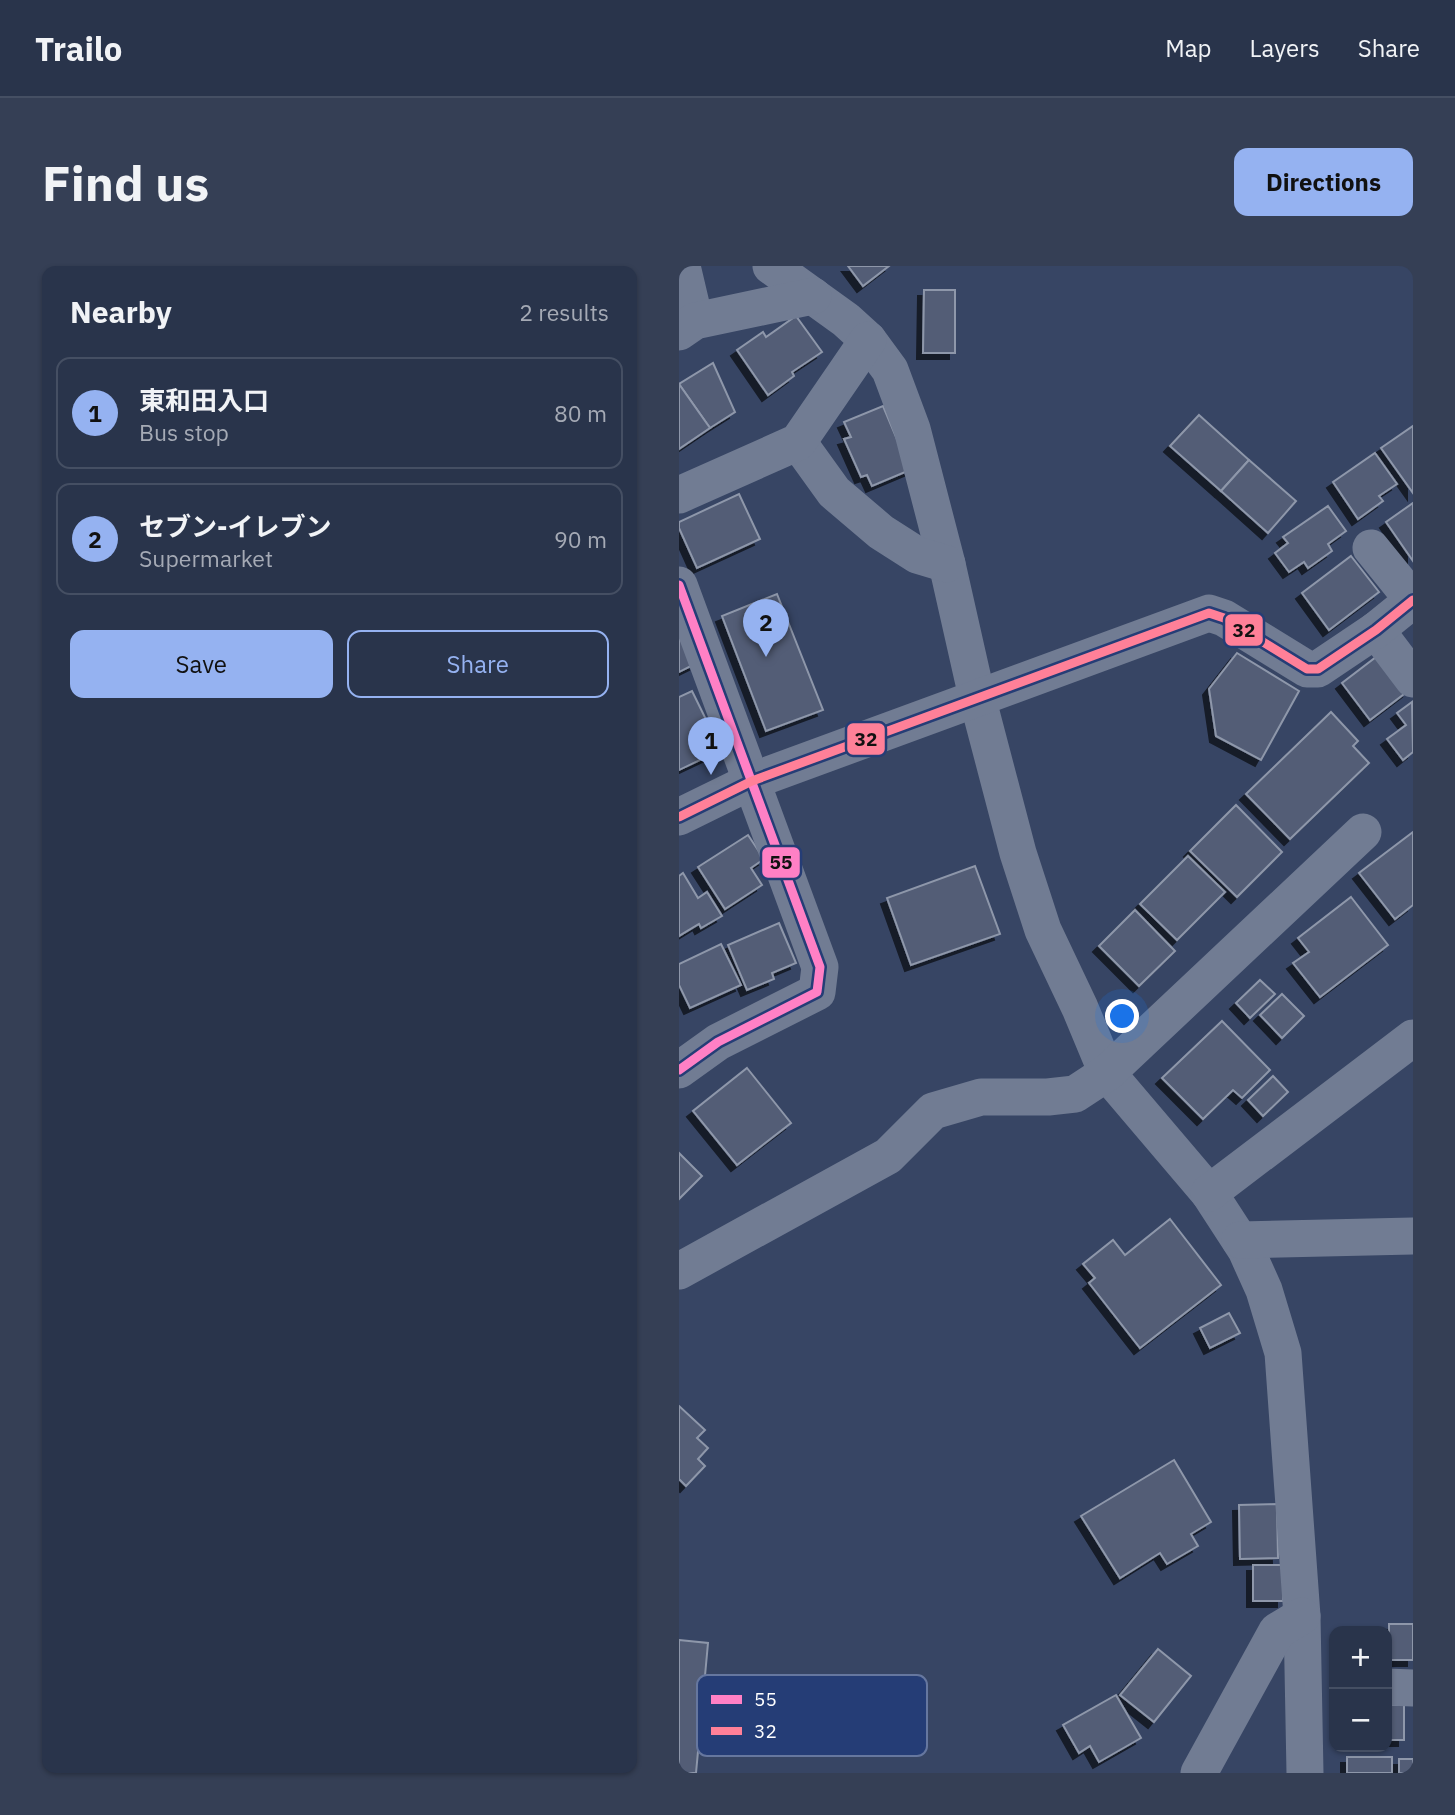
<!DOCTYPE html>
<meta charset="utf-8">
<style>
:root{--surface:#29344b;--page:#353f55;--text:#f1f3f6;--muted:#a5aab5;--line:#454f63;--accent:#95b2f1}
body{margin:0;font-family:"IBM Plex Sans","Noto Sans JP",sans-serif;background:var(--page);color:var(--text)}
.controls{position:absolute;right:21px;bottom:21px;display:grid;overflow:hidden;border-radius:14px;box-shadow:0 2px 5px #0004}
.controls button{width:63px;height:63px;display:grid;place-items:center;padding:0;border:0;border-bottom:2px solid var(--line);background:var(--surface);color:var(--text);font:35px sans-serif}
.you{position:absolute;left:444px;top:751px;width:24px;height:24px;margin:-18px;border:5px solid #fff;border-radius:50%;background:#1a73e8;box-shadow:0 0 0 10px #1a73e833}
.badge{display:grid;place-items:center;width:46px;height:46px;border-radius:50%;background:var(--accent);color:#111;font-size:23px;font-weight:700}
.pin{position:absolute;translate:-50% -58px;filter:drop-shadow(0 2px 4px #0008)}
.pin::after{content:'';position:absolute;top:37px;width:24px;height:21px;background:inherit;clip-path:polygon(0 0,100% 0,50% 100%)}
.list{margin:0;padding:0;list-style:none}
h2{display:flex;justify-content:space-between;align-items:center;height:91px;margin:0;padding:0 28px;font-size:30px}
h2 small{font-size:23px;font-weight:400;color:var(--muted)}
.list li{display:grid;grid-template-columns:46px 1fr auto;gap:21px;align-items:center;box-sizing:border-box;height:112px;margin:0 14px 14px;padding:0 14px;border:2px solid var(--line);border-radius:14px}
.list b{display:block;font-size:26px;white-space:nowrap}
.list p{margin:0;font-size:23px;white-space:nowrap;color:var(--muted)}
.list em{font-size:23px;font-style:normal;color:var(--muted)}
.actions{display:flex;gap:14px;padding:21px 28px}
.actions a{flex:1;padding:16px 0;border:2px solid var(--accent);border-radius:14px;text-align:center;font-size:24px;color:var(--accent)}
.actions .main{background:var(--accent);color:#111}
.map{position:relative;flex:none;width:734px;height:1507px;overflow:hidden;border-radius:14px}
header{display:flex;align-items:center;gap:42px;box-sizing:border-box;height:98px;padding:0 35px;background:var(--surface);border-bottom:2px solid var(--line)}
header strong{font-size:33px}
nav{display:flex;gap:38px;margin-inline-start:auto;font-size:24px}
.intro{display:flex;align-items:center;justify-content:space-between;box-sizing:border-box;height:168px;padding:0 42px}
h1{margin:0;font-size:49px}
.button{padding:18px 32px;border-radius:14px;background:var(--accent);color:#111;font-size:24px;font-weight:700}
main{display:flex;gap:42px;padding:0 42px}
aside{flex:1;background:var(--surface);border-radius:14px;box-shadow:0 2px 5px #0004}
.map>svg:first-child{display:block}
.building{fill:#525d76;stroke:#8e97aa;stroke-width:2;filter:url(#shadow)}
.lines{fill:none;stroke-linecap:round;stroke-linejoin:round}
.minor{stroke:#717c93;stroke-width:37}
.bus-1-casing{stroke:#253d76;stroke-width:14}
.bus-2-casing{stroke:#253d76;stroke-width:14}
.bus-1{stroke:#ff80c5;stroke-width:9}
.bus-2{stroke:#ff8098;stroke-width:9}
.key{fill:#253d76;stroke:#66779f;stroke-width:2}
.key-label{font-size:19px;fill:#fff}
.line-badge{stroke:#253d76;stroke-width:2.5}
.pale-badge-label{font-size:19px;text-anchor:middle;font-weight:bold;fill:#111}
</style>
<header>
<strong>Trailo</strong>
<nav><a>Map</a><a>Layers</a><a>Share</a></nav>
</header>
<div class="intro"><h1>Find us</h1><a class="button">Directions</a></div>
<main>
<aside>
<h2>Nearby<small>2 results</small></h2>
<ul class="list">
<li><span class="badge">1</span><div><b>東和田入口</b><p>Bus stop</p></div><em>80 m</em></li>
<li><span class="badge">2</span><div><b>セブン-イレブン</b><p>Supermarket</p></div><em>90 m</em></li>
</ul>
<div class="actions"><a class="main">Save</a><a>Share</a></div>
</aside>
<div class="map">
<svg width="734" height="1507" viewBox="0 0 734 1507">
<defs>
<filter id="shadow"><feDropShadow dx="-6" dy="6" stdDeviation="0" flood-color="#0009"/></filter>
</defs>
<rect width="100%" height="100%" fill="#374564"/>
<g class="building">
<polygon points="169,0 210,0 184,20"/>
<polygon points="245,24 276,24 276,87 244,87"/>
<polygon points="117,50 143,86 113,106 115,110 89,129 58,84 84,66 87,71"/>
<polygon points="34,97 56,146 31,162 0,118"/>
<polygon points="0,118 31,162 0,183"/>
<polygon points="204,140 231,204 193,220 188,209 182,211 165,173 172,171 165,156"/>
<polygon points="520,149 570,194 542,225 491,180"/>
<polygon points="734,160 734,227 702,182"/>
<polygon points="696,187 718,218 700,230 704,235 679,253 654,216"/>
<polygon points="570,194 617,235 589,267 542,225"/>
<polygon points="60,228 81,273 18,302 0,262 0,256"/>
<polygon points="734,237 734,295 707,256"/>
<polygon points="649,240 667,265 649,278 653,285 629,302 625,296 610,306 596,287 609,277 604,271"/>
<polygon points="672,290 700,326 650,364 623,327"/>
<polygon points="98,328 144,444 87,465 43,350"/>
<polygon points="0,365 16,398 0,406"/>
<polygon points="558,387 620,425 582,494 537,470 530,423"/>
<polygon points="701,388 729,425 691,454 663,417"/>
<polygon points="13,425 42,484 0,504 0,431"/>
<polygon points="733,436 734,486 724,494 708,473 727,459 718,447"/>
<polygon points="652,446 679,475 674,480 690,497 611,573 567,528"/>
<polygon points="557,539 603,586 558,631 511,585"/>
<polygon points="734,566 734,639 716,653 680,607"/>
<polygon points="69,569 85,593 72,602 83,619 46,643 19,601"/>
<polygon points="509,590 546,626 498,674 461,638"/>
<polygon points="296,600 321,668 232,699 208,632"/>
<polygon points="4,607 19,632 28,626 43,650 22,662 20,658 0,670 0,610"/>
<polygon points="672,631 709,679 641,731 614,697 630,686 619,672"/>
<polygon points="456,644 496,685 460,720 420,680"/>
<polygon points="100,657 117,697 93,707 95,713 68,724 49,679"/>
<polygon points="42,678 62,719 11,742 0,719 0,698"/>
<polygon points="581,714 596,728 571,752 557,737"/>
<polygon points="603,728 625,750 603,772 581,749"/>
<polygon points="543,755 591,804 563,832 554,824 524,853 483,812"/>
<polygon points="68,802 112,857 58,899 14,845"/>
<polygon points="594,810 609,826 584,850 569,834"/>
<polygon points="0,887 23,910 0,933"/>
<polygon points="491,953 542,1019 461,1082 410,1017 416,1012 404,998 434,974 446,989"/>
<polygon points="550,1047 561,1067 531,1082 521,1062"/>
<polygon points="0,1140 26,1164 18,1172 29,1182 19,1193 26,1200 7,1220 0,1213"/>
<polygon points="495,1194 532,1256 512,1268 519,1280 488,1298 481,1287 441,1312 402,1250"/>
<polygon points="598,1238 599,1292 561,1293 560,1239"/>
<rect x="574" y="1299" width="30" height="36"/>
<rect x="710" y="1358" width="24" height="36"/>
<polygon points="0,1374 29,1377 17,1507 0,1507"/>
<polygon points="479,1383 512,1410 475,1456 441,1429"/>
<polygon points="437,1429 462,1472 420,1496 411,1480 400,1487 384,1459"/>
<rect x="708" y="1439" width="17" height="35"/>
<rect x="668" y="1491" width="45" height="16"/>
<rect x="720" y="1493" width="14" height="14"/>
</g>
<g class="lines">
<g class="minor">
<polyline points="3,0 16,55"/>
<polyline points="92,0 167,54 189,74 211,104 233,163 268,298 298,431 339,587 364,664 401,742 428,807 530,927 567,984 585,1024 604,1087 623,1350 626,1507"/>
<polyline points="0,66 16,55 134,30"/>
<polyline points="119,176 155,226 202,266 238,289 268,298"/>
<polyline points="0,229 119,176 189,74"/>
<polyline points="0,319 141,701 138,726 39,776 0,804"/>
<polyline points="697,364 734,413"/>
<polyline points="0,551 73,515 530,347 545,352 628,403 639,403 697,364 734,334 692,282"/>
<polyline points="530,927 734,772"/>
<polyline points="561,974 734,970"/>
<polyline points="0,1005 209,890 254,845 302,831 369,831 396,828 428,807 684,566"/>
<polyline points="708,1421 734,1422"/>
<polyline points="520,1507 598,1365 623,1350"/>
</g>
<g class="bus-1-casing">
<polyline id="bus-1" points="0,319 141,701 138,726 39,776 0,804"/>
</g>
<g class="bus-2-casing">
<polyline id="bus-2" points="0,551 73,515 530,347 545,352 628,403 639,403 697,364 734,334"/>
</g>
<use href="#bus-1" class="bus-1"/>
<use href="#bus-2" class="bus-2"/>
</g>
<rect x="18" y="1409" width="230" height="81" rx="10" class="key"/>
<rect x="32" y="1429" width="31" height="9" fill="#ff80c5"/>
<rect x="32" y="1461" width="31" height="8" fill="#ff8098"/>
<g class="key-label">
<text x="75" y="1440">55</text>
<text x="75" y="1472">32</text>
</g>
<g class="line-badge">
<rect x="545" y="347" width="40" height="34" rx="7" fill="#ff8098"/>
<rect x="167" y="456" width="40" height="34" rx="7" fill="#ff8098"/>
<rect x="82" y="580" width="40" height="33" rx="7" fill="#ff80c5"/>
</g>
<g class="pale-badge-label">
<text x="565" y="371">32</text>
<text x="187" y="480">32</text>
<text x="102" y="603">55</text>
</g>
</svg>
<div class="controls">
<button>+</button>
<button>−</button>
</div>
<div class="you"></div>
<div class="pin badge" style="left:32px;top:509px">1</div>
<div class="pin badge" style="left:87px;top:391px">2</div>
</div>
</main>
